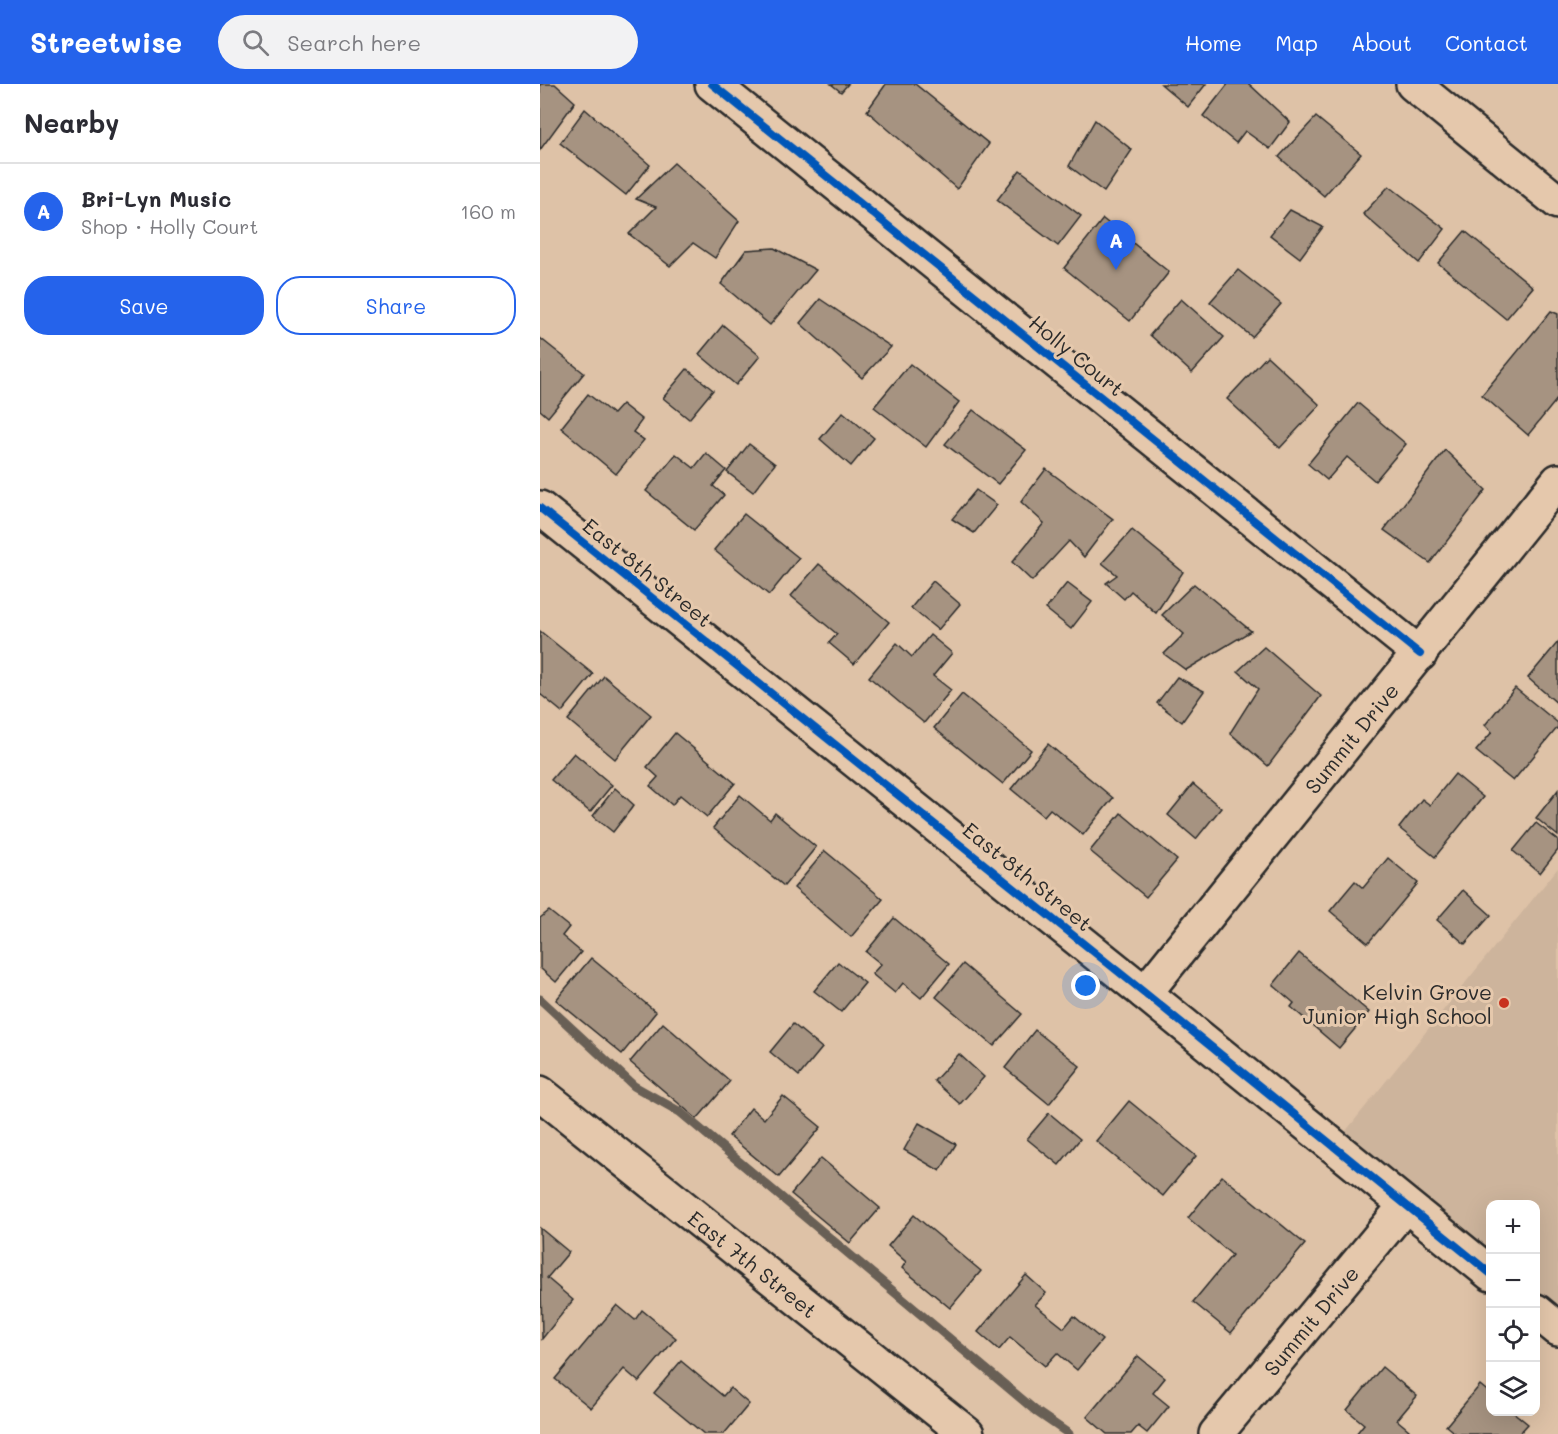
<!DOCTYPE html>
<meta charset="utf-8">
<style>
:root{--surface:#fff;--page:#f2f2f3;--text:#2b2b33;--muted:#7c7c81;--line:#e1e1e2;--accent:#2563eb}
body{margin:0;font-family:Mali,sans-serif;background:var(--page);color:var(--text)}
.controls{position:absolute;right:18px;bottom:18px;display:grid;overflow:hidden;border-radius:12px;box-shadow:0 6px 24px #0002}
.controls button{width:54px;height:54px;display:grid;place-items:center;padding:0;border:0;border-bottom:2px solid var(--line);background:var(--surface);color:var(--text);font:30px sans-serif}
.you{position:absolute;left:546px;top:902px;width:21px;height:21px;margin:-15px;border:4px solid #fff;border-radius:50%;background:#1a73e8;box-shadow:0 0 0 9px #1a73e833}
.badge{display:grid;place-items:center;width:39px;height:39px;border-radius:50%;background:var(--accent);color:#fff;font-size:20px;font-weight:700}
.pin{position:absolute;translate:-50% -50px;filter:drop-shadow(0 2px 3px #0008)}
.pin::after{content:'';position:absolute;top:32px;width:21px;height:18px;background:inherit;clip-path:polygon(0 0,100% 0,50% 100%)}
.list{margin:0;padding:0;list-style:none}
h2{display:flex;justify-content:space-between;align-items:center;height:78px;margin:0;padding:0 24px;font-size:26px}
h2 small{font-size:20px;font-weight:400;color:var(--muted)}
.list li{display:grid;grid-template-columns:39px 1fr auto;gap:18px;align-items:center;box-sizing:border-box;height:96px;padding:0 24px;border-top:2px solid var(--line)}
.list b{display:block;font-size:22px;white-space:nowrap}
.list p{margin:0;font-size:20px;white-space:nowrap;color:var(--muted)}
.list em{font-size:20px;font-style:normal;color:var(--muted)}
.actions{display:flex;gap:12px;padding:18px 24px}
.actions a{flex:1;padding:14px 0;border:2px solid var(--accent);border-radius:24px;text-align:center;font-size:21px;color:var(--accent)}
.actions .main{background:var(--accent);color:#fff}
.icon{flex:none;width:33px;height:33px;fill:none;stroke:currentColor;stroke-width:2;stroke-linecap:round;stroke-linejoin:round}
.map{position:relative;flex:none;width:1018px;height:1350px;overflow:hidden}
header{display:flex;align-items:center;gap:36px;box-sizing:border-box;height:84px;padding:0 30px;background:var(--accent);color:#fff}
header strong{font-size:28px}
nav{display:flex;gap:33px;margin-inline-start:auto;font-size:21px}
.search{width:420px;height:54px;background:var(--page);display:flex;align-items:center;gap:15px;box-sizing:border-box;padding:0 21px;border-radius:33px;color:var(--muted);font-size:22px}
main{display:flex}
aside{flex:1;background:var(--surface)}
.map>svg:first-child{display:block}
.built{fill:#cdb49c}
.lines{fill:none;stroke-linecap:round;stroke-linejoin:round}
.stream{stroke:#685e54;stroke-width:9}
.building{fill:#a69381;stroke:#2b2b2b;stroke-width:1.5}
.minor-casing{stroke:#2b2b2b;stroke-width:38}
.minor{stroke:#e5c8ac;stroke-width:33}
.cycleway-casing{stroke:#e5c8ac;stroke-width:11}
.cycleway{stroke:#0057b8;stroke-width:8}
.poi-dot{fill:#c8321e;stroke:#e5c8ac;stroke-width:2}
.labels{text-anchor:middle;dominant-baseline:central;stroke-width:6;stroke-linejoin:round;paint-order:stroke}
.street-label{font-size:21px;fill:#2b2b2b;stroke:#e5c8ac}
.poi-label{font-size:21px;fill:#2b2b2b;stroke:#e5c8ac;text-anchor:end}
</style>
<header>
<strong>Streetwise</strong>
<div class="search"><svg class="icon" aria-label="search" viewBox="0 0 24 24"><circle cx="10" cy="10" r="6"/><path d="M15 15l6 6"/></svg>Search here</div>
<nav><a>Home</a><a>Map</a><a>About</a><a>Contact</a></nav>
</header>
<main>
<aside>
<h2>Nearby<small></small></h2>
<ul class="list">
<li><span class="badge">A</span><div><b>Bri-Lyn Music</b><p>Shop · Holly Court</p></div><em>160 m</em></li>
</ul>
<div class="actions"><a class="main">Save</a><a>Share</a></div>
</aside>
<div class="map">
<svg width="1018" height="1350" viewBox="0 0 1018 1350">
<rect width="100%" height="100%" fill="#dec2a7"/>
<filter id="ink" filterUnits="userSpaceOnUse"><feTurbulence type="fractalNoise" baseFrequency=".0167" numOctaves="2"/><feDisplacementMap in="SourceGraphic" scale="12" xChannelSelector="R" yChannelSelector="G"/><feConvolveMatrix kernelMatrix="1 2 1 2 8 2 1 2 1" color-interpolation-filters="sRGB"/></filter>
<g filter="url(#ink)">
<polygon class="built" points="1018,784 1018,1228 996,1209 996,1120 951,1120 950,1173 801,1053"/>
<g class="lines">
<polyline class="stream" points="0,915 94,1002 140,1028 497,1328 529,1350"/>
</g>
<g class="building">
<polygon points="0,0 15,0 35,18 0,66"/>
<polygon points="291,0 308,0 301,8"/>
<polygon points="346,0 375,0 449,60 417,105 327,27"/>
<polygon points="621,0 666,0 648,23"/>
<polygon points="688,0 709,0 750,38 730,65 705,47 696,59 663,32"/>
<polygon points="45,25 110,81 86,111 20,59"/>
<polygon points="776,33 821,70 784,112 739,73"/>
<polygon points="555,36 592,66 564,108 529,82"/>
<polygon points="134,79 199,137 175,174 153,159 130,182 89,150 116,123 96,115"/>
<polygon points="480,86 541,132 518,162 457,116"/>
<polygon points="849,102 905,145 879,179 823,130"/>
<polygon points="750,126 783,143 760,174 730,151"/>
<polygon points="563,135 629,188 590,237 524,184"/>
<polygon points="925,147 993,203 966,235 898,179"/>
<polygon points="234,164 276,186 230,241 181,200 206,166"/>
<polygon points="698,186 741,220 712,253 670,218"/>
<polygon points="280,215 351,263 322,294 260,239"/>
<polygon points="641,215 684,253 652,289 610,251"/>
<polygon points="1011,227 1018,230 1018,314 988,351 942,311"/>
<polygon points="183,241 220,272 196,301 159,270"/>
<polygon points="0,254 44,289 8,333 0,326"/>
<polygon points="727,272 780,321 740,364 687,315"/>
<polygon points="370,280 419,318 386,363 334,323"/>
<polygon points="147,285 173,306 149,335 123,314"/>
<polygon points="48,310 73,330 82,320 102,336 93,348 104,356 76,390 21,344"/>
<polygon points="818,319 866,360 835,397 807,373 787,396 768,380"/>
<polygon points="433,326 486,366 458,400 405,360"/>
<polygon points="303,328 334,354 311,382 280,355"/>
<polygon points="209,360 235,380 213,408 187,388"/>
<polygon points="905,366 946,406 890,479 844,446"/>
<polygon points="166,369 186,386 173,402 184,411 154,446 106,407 136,370 154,384"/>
<polygon points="506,385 573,435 544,473 529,457 492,497 472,478 504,439 481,418"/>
<polygon points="436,406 457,421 434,449 412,435"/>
<polygon points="204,430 259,474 229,511 174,466"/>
<polygon points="592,446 643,488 616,529 591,507 584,515 566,499 577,491 562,479"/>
<polygon points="279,480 349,538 314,580 289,559 297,550 251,512"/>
<polygon points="393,497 420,520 398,546 371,524"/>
<polygon points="527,499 552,518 531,545 506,525"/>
<polygon points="654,500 711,547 646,586 624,570 644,550 622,531"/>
<polygon points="0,547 53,590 22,628 0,610"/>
<polygon points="390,551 412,569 393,592 411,606 384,639 329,593 357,559 372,573"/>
<polygon points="1018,558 1018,620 988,594"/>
<polygon points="724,563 781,612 728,682 690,649 718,605 698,587"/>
<polygon points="64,592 111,631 75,675 28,636"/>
<polygon points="637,593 664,607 642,638 617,619"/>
<polygon points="975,604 1018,639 1018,643 973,697 936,667 952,648 945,641"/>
<polygon points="422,610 491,666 463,700 394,644"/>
<polygon points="135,649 195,699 167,733 140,711 132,721 110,702 118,693 107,683"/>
<polygon points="508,660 573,714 543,751 510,725 504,732 471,705"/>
<polygon points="34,669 72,701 50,728 11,696"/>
<polygon points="915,690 943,713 895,773 859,744 882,715 890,721"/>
<polygon points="653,700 681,724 656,755 628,731"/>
<polygon points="75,704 94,721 73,748 53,732"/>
<polygon points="1018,706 1018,752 996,734"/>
<polygon points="200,711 230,736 235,729 276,763 244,802 173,744"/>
<polygon points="581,729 637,776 606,813 550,767"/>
<polygon points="996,739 1018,756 1018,766 1000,789 973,767"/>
<polygon points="285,767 343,815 311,853 254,804"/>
<polygon points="848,774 878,799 828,859 790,827 815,797 823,804"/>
<polygon points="923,806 951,831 925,860 897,836"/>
<polygon points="9,827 29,843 22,852 41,868 16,898 0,884 0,834"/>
<polygon points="354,834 409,880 381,914 363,899 355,909 332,890 341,880 326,868"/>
<polygon points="759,869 829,928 799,964 751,923 754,919 733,901"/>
<polygon points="51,874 116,928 82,970 16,916"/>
<polygon points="298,878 325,899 301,928 274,907"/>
<polygon points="423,880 482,930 454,962 396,913"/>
<polygon points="123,939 190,997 157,1035 90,978"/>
<polygon points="253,940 282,964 259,992 230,968"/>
<polygon points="495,946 540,982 509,1020 465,984"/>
<polygon points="419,970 444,993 420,1020 394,997"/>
<polygon points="243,1012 281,1043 239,1093 189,1052 211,1024 224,1035"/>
<polygon points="589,1017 656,1072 623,1112 556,1057"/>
<polygon points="509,1029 540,1055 519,1081 487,1055"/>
<polygon points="379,1039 416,1060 400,1087 364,1066"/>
<polygon points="281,1074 340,1124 310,1159 251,1110"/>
<polygon points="682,1092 765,1160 691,1249 653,1218 692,1171 648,1134"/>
<polygon points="374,1131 441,1187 410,1224 362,1184 366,1178 348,1162"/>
<polygon points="0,1144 29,1168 7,1194 33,1216 2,1255"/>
<polygon points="486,1191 506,1209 495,1221 524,1244 534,1232 562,1256 537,1286 517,1269 505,1282 470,1253 459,1266 438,1248"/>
<polygon points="77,1221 95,1236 102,1226 136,1254 99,1298 84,1285 51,1324 15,1295"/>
<polygon points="598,1272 625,1294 613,1309 629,1322 607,1349 598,1342 591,1350 567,1350 547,1333"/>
<polygon points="141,1277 183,1312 190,1304 209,1320 184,1350 164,1350 114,1309"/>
<polygon points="842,1283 877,1312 857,1336 869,1346 865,1350 816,1350 824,1340 807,1326"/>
<polygon points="940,1301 951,1310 951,1328 973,1328 988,1340 979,1350 916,1350 906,1342"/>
</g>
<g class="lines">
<g class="minor-casing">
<g id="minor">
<polyline points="172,0 880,570"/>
<polyline points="873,0 1018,118"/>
<polyline points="0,424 605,909 951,1190"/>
<path id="s1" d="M 605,909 L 1018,397"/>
<path id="s2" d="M 0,1009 L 427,1350"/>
<polyline points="996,1227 1018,1245"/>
<path id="s3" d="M 676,1350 L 865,1122"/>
</g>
</g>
<use href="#minor" class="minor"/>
<g class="cycleway-casing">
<g id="cycleway">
<polyline points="172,0 880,570"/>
<polyline points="0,424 605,909 951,1190"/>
</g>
</g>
<use href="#cycleway" class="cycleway"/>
</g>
</g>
<circle class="poi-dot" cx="964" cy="919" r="6"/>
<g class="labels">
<g class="street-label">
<text transform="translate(537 271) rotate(39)">Holly Court</text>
<text transform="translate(108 488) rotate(39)">East 8th Street</text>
<text stroke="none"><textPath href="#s1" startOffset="328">Summit Drive</textPath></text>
<text transform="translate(488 792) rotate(39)">East 8th Street</text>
<text stroke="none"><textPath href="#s2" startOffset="273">East 7th Street</textPath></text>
<text stroke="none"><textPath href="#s3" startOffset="148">Summit Drive</textPath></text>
</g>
<g class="poi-label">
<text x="952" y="907">Kelvin Grove<tspan x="952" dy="24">Junior High School</tspan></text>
</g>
</g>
</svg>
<div class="controls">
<button>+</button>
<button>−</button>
<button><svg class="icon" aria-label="locate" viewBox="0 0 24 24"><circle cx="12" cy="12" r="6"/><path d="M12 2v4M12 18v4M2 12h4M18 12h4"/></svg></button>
<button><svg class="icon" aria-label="layers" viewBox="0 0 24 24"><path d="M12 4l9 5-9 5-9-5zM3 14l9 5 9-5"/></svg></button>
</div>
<div class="you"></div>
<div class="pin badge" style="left:576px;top:186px">A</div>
</div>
</main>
